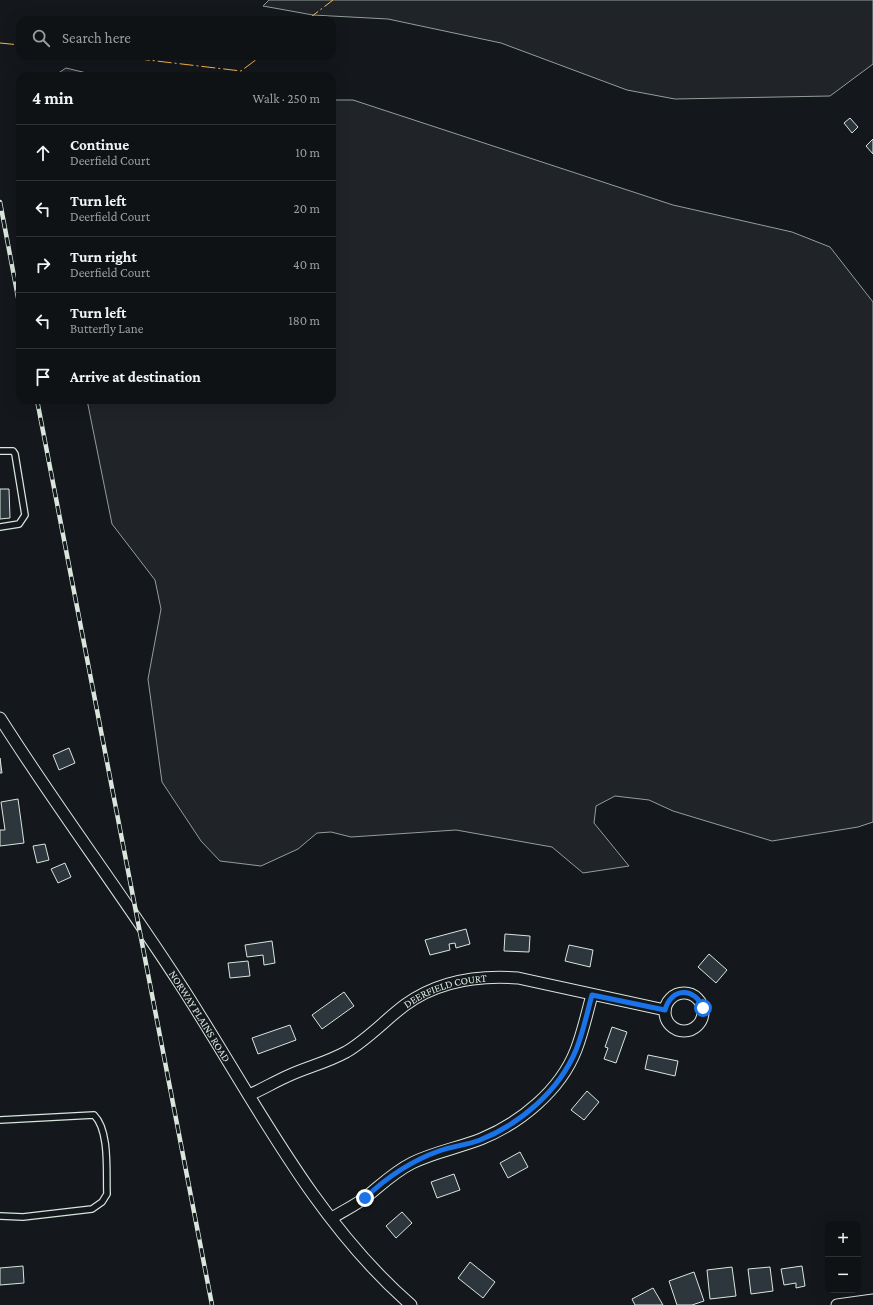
<!DOCTYPE html>
<meta charset="utf-8">
<style>
:root{--surface:#0f1215;--page:#1d2022;--text:#f1f3f6;--muted:#9b9ea0;--line:#2f3234}
body{margin:0;font-family:"Crimson Pro",serif;background:var(--page);color:var(--text)}
.controls{position:absolute;right:12px;bottom:12px;display:grid;overflow:hidden;border-radius:8px;box-shadow:0 4px 16px #0002}
.controls button{width:36px;height:36px;display:grid;place-items:center;padding:0;border:0;border-bottom:1px solid var(--line);background:var(--surface);color:var(--text);font:20px sans-serif}
.stop{position:absolute;width:12px;height:12px;margin:-9px;border:3px solid #1a73e8;border-radius:50%;background:#fff}
.stop.end{background:#1a73e8;border-color:#fff;box-shadow:0 1px 4px #0008}
.list{margin:0;padding:0;list-style:none}
h2{display:flex;justify-content:space-between;align-items:center;height:52px;margin:0;padding:0 16px;font-size:17px}
h2 small{font-size:13px;font-weight:400;color:var(--muted)}
.list li{display:grid;grid-template-columns:26px 1fr auto;gap:12px;align-items:center;box-sizing:border-box;height:56px;padding:0 16px;border-top:1px solid var(--line)}
.list b{display:block;font-size:15px;white-space:nowrap}
.list p{margin:0;font-size:13px;white-space:nowrap;color:var(--muted)}
.list em{font-size:13px;font-style:normal;color:var(--muted)}
.icon{flex:none;width:22px;height:22px;fill:none;stroke:currentColor;stroke-width:2;stroke-linecap:round;stroke-linejoin:round}
.map{position:relative;flex:none;width:873px;height:1305px;overflow:hidden}
.search{position:absolute;background:var(--surface);box-shadow:0 4px 16px #0002;left:16px;top:16px;width:320px;height:44px;display:flex;align-items:center;gap:10px;box-sizing:border-box;padding:0 14px;border-radius:12px;color:var(--muted);font-size:15px}
.panel{position:absolute;background:var(--surface);box-shadow:0 4px 16px #0002;left:16px;top:72px;width:320px;height:332px;border-radius:12px}
.map>svg:first-child{display:block}
.green{fill:#202428;stroke:#939e99}
.building{fill:#2c363c;stroke:#d8e6dc}
.lines{fill:none;stroke-linecap:round;stroke-linejoin:round}
.service-casing{stroke:#d8e6dc;stroke-width:8}
.minor-casing{stroke:#d8e6dc;stroke-width:13}
.service{stroke:#14181c;stroke-width:5.5}
.minor{stroke:#14181c;stroke-width:11}
.rail-casing{stroke:#d8e6dc;stroke-width:4.5}
.rail{stroke:#14181c;stroke-width:3;stroke-dasharray:9;stroke-linecap:butt}
.power{stroke:#ffb74d;stroke-width:1;stroke-dasharray:14 3 2 3;stroke-linecap:butt}
.route{stroke:#1a73e8;stroke-width:5}
.labels{text-anchor:middle;dominant-baseline:central;stroke-width:3;stroke-linejoin:round;paint-order:stroke}
.street-label{font-size:11px;fill:#d8e6dc;stroke:#14181c}
</style>
<div class="map">
<svg width="873" height="1305" viewBox="0 0 873 1305">
<rect width="100%" height="100%" fill="#14181c"/>
<g class="green">
<polygon points="269,0 873,0 873,64 830,96 675,99 627,90 501,43 388,19 313,15 263,6"/>
<polygon points="66,68 99,76 54,76"/>
<polygon points="332,100 353,100 673,205 792,232 830,247 873,302 873,822 858,827 772,841 673,811 649,800 615,796 596,806 594,823 629,866 583,873 552,847 456,830 351,837 331,832 317,833 298,849 261,866 220,861 201,841 162,782 148,679 161,609 155,580 112,524 87,400 332,400"/>
</g>
<g class="building">
<polygon points="850,118 858,127 852,133 844,123"/>
<polygon points="873,139 873,154 866,146"/>
<polygon points="0,489 9,489 10,518 0,519"/>
<polygon points="69,748 75,763 59,770 53,755"/>
<polygon points="0,758 2,773 0,773"/>
<polygon points="18,799 24,843 0,846 0,830 5,830 1,802"/>
<polygon points="45,844 49,860 37,863 33,846"/>
<polygon points="65,863 71,877 58,883 51,869"/>
<polygon points="466,929 470,944 456,948 455,943 449,944 450,950 430,955 425,940"/>
<polygon points="505,934 530,936 529,952 504,951"/>
<polygon points="272,941 275,963 264,965 263,955 247,957 245,945"/>
<polygon points="569,945 593,950 590,967 565,961"/>
<polygon points="709,954 727,970 716,983 698,967"/>
<polygon points="248,961 250,976 230,978 228,963"/>
<polygon points="344,992 354,1006 322,1029 312,1015"/>
<polygon points="290,1025 296,1040 258,1054 252,1038"/>
<polygon points="612,1027 627,1032 616,1063 604,1059 608,1048 605,1047"/>
<polygon points="648,1055 678,1061 675,1076 645,1069"/>
<polygon points="587,1091 599,1102 584,1120 571,1110"/>
<polygon points="520,1152 528,1167 508,1178 500,1163"/>
<polygon points="454,1174 460,1190 437,1198 431,1182"/>
<polygon points="402,1212 412,1223 396,1238 386,1226"/>
<polygon points="470,1262 495,1282 483,1298 458,1278"/>
<polygon points="23,1266 24,1283 0,1285 0,1268"/>
<polygon points="802,1266 805,1286 796,1288 796,1283 784,1285 781,1269"/>
<polygon points="732,1267 736,1296 710,1299 707,1270"/>
<polygon points="770,1267 773,1291 751,1294 748,1269"/>
<polygon points="694,1272 704,1301 692,1305 677,1305 669,1281"/>
<polygon points="653,1288 663,1305 635,1305 632,1299"/>
</g>
<g class="lines">
<g class="service-casing">
<g id="service">
<polyline points="0,451 13,451 15,454 25,515 19,524 0,527"/>
<path d="M 0,1120 L 94,1115 C 110,1131 106,1172 107,1194 L 102,1202 L 92,1209 L 23,1217 L 0,1216"/>
</g>
</g>
<g class="minor-casing">
<g id="minor">
<path id="s1" d="M 0,718 C 57,808 122,894 180,984 C 251,1093 311,1218 411,1305"/>
<circle cx="684" cy="1012" r="19"/>
<path id="s2" d="M 249,1095 C 263,1089 276,1081 290,1075 C 308,1067 328,1062 346,1052 C 368,1039 385,1020 405,1005 C 438,981 478,975 518,978 L 665,1010"/>
<path d="M 332,1218 C 343,1211 356,1205 366,1197 C 381,1185 394,1172 412,1163 C 434,1152 458,1148 481,1139 C 520,1123 560,1091 576,1050 C 583,1032 587,1013 592,995"/>
<polyline points="837,1305 873,1300"/>
</g>
</g>
<use href="#service" class="service"/>
<use href="#minor" class="minor"/>
<g class="rail-casing">
<g id="rail">
<polyline points="0,202 20,308"/>
<polyline points="37,400 212,1305"/>
</g>
</g>
<use href="#rail" class="rail"/>
<g class="power">
<polyline points="307,20 333,0"/>
<polyline points="0,43 20,45"/>
<polyline points="114,56 241,71 261,56"/>
</g>
</g>
<g class="lines">
<path class="route" d="M 365,1198 C 387,1177 411,1161 439,1151 C 453,1146 467,1145 480,1140 C 520,1124 559,1091 576,1050 C 583,1033 587,1013 592,995 L 665,1010 C 671,987 695,987 703,1008"/>
</g>
<g class="labels">
<g class="street-label">
<text stroke="none"><textPath href="#s2" startOffset="225">DEERFIELD COURT</textPath></text>
<text stroke="none"><textPath href="#s1" startOffset="359">NORWAY PLAINS ROAD</textPath></text>
</g>
</g>
</svg>
<div class="controls">
<button>+</button>
<button>−</button>
</div>
<div class="stop" style="left:703px;top:1008px"></div>
<div class="stop end" style="left:365px;top:1198px"></div>
<div class="search"><svg class="icon" aria-label="search" viewBox="0 0 24 24"><circle cx="10" cy="10" r="6"/><path d="M15 15l6 6"/></svg>Search here</div>
<section class="panel">
<h2>4 min<small>Walk · 250 m</small></h2>
<ul class="list">
<li><svg class="icon" aria-label="ahead" viewBox="0 0 24 24"><path d="M12 20V5M6 11l6-6 6 6"/></svg><div><b>Continue</b><p>Deerfield Court</p></div><em>10 m</em></li>
<li><svg class="icon" aria-label="left" viewBox="0 0 24 24"><path d="M17 20v-9H6M10 6l-5 5 5 5"/></svg><div><b>Turn left</b><p>Deerfield Court</p></div><em>20 m</em></li>
<li><svg class="icon" aria-label="right" viewBox="0 0 24 24"><path d="M7 20v-9h11M14 6l5 5-5 5"/></svg><div><b>Turn right</b><p>Deerfield Court</p></div><em>40 m</em></li>
<li><svg class="icon" aria-label="left" viewBox="0 0 24 24"><path d="M17 20v-9H6M10 6l-5 5 5 5"/></svg><div><b>Turn left</b><p>Butterfly Lane</p></div><em>180 m</em></li>
<li><svg class="icon" aria-label="arrive" viewBox="0 0 24 24"><path d="M6 21V4h12l-3 4 3 4H6"/></svg><div><b>Arrive at destination</b></div></li>
</ul>
</section>
</div>
